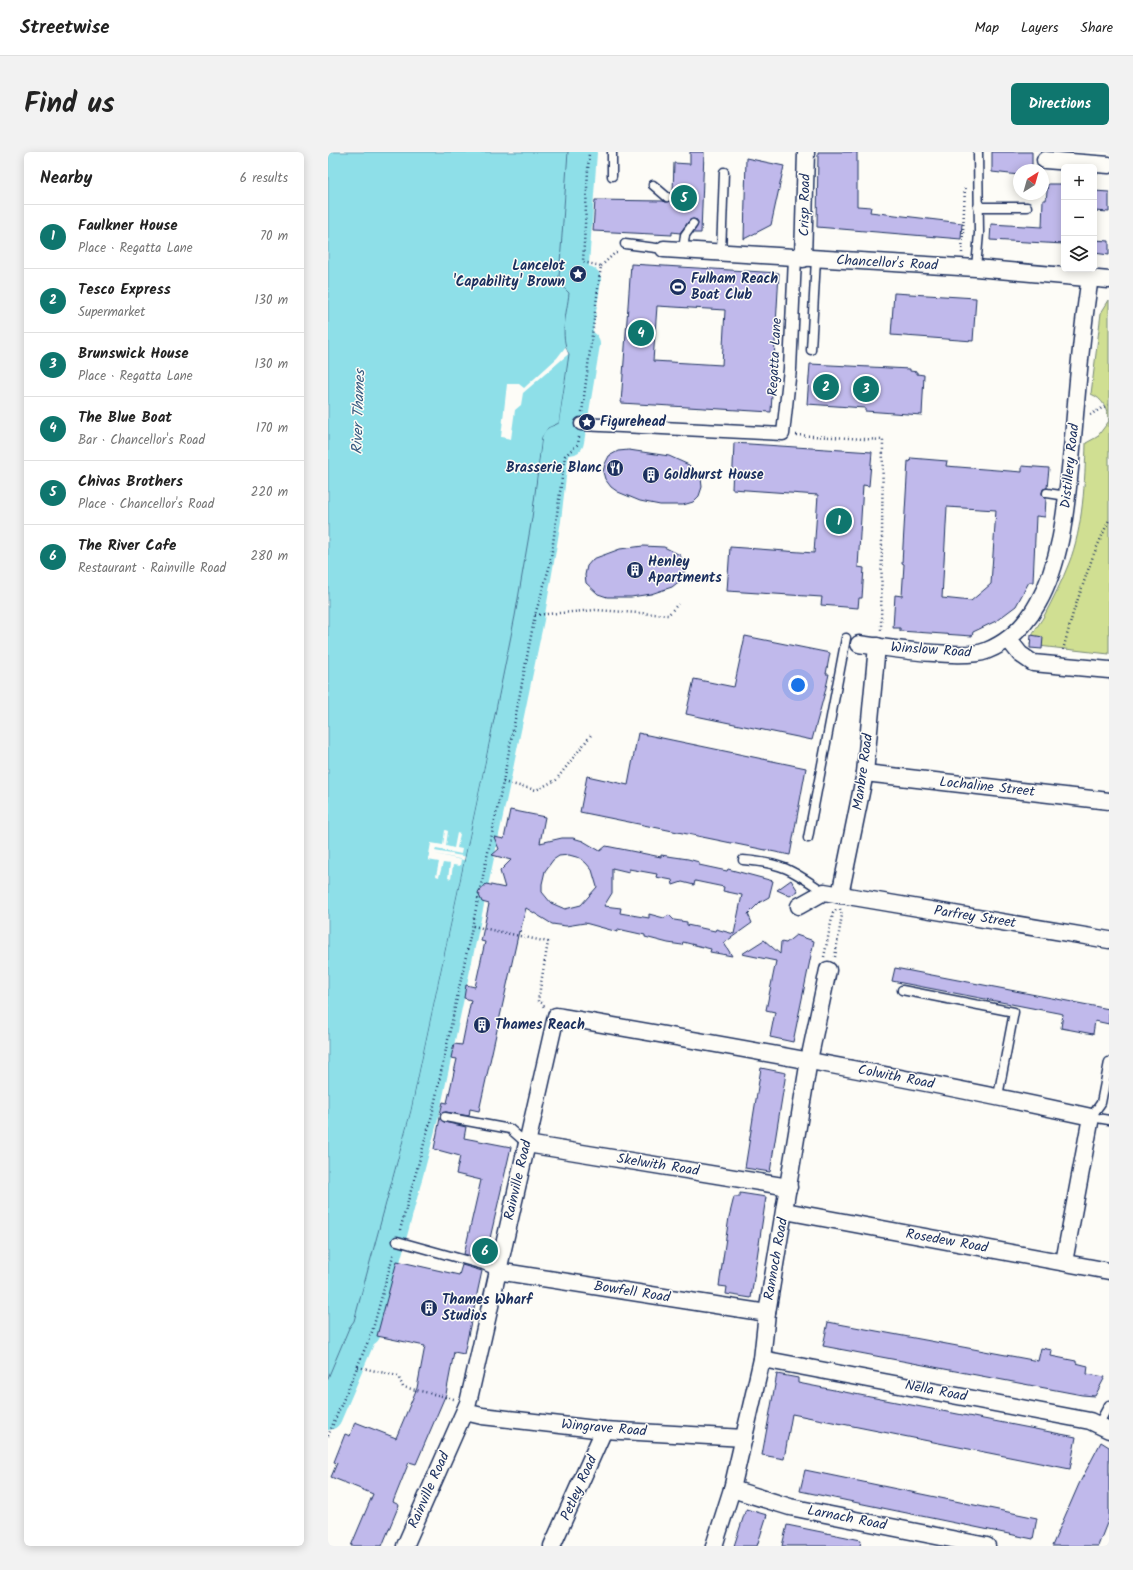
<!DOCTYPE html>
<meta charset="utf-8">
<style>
:root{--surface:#fff;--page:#f2f2f2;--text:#222;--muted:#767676;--line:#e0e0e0;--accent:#0f766e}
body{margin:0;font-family:Kalam,sans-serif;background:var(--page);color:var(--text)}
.controls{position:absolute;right:12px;top:12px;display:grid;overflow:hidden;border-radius:6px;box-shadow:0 2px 10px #0003}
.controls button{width:36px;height:36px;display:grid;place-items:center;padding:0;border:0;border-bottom:1px solid var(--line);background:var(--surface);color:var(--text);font:20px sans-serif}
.compass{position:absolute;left:685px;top:12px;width:36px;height:36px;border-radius:50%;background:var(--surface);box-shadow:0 2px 10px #0003;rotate:37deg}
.you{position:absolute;left:470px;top:533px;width:14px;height:14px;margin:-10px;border:3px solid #fff;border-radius:50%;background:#1a73e8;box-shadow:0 0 0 6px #1a73e833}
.badge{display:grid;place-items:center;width:26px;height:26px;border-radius:50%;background:var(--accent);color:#fff;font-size:13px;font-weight:700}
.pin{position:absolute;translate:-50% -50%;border:2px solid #fff;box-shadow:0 1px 4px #0006}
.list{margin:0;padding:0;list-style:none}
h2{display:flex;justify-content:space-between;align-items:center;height:52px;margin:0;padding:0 16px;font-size:17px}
h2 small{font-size:13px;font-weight:400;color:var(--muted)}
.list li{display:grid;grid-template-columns:26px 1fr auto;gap:12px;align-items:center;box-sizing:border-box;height:64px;padding:0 16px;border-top:1px solid var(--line)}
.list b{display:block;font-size:15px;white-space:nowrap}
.list p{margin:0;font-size:13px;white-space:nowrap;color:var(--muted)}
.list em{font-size:13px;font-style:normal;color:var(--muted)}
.icon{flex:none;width:22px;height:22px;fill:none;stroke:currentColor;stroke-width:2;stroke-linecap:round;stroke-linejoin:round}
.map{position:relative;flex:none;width:781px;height:1394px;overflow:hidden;border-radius:6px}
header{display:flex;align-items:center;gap:24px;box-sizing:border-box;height:56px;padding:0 20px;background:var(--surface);border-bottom:1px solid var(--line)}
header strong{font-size:19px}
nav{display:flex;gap:22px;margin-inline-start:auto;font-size:14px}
.intro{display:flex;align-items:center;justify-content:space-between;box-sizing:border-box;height:96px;padding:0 24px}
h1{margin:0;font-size:28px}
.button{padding:10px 18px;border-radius:6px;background:var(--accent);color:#fff;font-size:14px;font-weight:700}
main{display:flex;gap:24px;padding:0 24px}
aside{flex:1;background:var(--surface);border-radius:6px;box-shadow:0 2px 10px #0003}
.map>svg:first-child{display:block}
.green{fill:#d0df92;stroke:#768778}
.water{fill:#8edfe8;stroke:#6099b1}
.pier{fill:#fdfcf7}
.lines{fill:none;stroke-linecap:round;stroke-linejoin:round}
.shore{stroke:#497595;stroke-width:1}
.river{stroke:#8edfe8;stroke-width:28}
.building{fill:#c0b9eb;stroke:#1b2f5e;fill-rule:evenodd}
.service-casing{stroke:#1b2f5e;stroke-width:11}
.pedestrian-casing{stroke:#1b2f5e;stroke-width:15}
.minor-casing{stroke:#1b2f5e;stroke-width:19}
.path{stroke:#1b2f5e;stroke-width:2.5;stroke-dasharray:1 3;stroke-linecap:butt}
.service{stroke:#fdfcf7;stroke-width:8}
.pedestrian{stroke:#fdfcf7;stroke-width:12}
.minor{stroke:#fdfcf7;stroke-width:16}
.labels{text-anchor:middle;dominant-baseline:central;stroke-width:3;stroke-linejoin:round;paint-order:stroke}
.street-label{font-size:14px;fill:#1b2f5e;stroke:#fdfcf7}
.poi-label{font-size:14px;font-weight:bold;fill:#1b2f5e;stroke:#fdfcf7;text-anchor:start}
.water-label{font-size:15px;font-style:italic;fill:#385b80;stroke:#fdfcf7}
</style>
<header>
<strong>Streetwise</strong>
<nav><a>Map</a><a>Layers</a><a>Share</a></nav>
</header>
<div class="intro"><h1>Find us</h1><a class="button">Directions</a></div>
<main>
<aside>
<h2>Nearby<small>6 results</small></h2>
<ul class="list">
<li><span class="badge">1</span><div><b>Faulkner House</b><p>Place · Regatta Lane</p></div><em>70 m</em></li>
<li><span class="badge">2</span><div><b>Tesco Express</b><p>Supermarket</p></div><em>130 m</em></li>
<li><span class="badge">3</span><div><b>Brunswick House</b><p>Place · Regatta Lane</p></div><em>130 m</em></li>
<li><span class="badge">4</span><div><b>The Blue Boat</b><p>Bar · Chancellor's Road</p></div><em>170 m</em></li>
<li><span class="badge">5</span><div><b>Chivas Brothers</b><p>Place · Chancellor's Road</p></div><em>220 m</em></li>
<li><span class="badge">6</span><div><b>The River Cafe</b><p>Restaurant · Rainville Road</p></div><em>280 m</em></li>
</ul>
</aside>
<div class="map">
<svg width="781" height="1394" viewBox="0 0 781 1394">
<rect width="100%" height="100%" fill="#fdfcf7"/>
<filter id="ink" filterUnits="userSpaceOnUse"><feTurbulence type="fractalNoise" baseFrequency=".025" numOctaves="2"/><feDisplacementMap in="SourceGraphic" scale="8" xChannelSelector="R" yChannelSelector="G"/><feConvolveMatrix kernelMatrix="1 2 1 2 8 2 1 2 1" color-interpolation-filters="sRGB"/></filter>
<g filter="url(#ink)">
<path class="green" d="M 781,148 L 781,502 L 702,493 C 703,482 710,474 716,464 C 725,447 734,429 741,411 C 755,376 757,329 758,291 L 769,285 L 781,269 C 779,256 775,247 763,242 L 773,161 Z"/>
<polygon class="water" points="0,0 255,0 246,126 259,128 251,177 252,191 258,192 242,289 228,288 219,368 202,467 169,625 97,962 39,1180 35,1182 0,1264"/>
<g class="pier">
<polygon points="251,177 252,192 195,241 193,253 187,258 183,287 173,285 179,232 191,232 196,236 229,206"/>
<polygon points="117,678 120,679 118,694 126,696 129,681 132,682 129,696 134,697 133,702 108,697 107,699 151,707 150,711 107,702 133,708 132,714 125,713 123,727 120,726 122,712 115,711 111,725 108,724 111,710 100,708 103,691 115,693"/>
</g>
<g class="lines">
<g class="shore">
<path d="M 0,1226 L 21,1176 L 26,1169 L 83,959 L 155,622 L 187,464 L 204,366 L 214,285 L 220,276 L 231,271 L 241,202 C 231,183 239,161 241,141 L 234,134 L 231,125 L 240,0"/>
<path d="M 0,1241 L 26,1178 L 31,1173 L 89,960 L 161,623 L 193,465 L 210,367 L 219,286 L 224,280 L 235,277 L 247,200 C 236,183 246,156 248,137 L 240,132 L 237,125 L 246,0"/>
<path d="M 0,1254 L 31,1181 L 35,1176 L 94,961 L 165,624 L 198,466 L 215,368 L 224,287 L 228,284 L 238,284 L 240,283 L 253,197 C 240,182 251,151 254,133 L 245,130 L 242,125 L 251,0"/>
</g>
<polyline class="river" points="0,1264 35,1182 39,1180 97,962 169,625 202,467 219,368 228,288 242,289 258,192 252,192 251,177 259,128 246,126 255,0"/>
</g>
<g class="building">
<polygon points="362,0 376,0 373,81 365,81 370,72 369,68 365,67 361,69 352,81 344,80 344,83 265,79 267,48 335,49 338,50 343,49 344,46 343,41 345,40 346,11 362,12"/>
<polygon points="490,0 529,0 529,54 543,55 542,60 634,71 633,87 489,75"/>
<polygon points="664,0 704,0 704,18 691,18 691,23 664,20"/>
<polygon points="418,6 456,14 443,73 416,87"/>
<polygon points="720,32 736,32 736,92 662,88 663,72 714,75 715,48 718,48"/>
<polygon points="766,39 781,40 781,60 766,59"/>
<polygon points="766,88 781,89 781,103 766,101"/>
<path d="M 303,112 L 451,121 L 443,260 L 293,251 ZM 329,154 L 397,158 L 394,213 L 325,209 Z"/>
<polygon points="566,141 648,146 645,189 563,183"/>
<polygon points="482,212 582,217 582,219 589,220 589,222 596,223 594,263 537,259 537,256 479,252"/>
<polygon points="406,291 544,300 541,334 535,333 530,415 536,416 534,446 531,446 530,456 493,453 494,445 399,439 402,395 486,401 490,343 404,337"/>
<polygon points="301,298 341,304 361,313 373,326 374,335 371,344 365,350 355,353 332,353 312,349 290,340 283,335 277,327 275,320 277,312 281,304 290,299"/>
<path d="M 583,306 L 619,309 L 618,314 L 694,320 L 694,314 L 721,316 L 719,336 L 715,337 L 714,341 L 715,345 L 718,346 L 717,365 L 708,364 L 705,430 L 701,430 L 688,454 L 668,469 L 645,480 L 644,484 L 572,479 L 572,476 L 565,476 L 567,443 L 574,444 L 576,412 L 574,411 L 580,309 L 582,310 ZM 619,355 L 668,358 L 663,432 L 643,449 L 614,446 Z"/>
<polygon points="315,394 336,395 352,403 356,412 356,421 353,428 344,435 323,442 303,445 279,445 270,442 258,431 257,423 259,414 265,407 292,397"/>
<polygon points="703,483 715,485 714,497 702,496"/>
<polygon points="417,484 502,501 498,522 501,522 497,540 484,588 358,562 366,527 406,535"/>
<polygon points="310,581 478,616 462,703 252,660 259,624 300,633"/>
<path d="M 182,658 L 217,665 L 212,691 L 234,686 L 245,686 L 255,689 L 272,699 L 278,694 L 333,705 L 333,703 L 360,707 L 371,710 L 371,713 L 399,719 L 400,717 L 445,729 L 441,745 L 432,750 L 420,762 L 424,771 L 396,791 L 404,804 L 382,800 L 383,797 L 355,790 L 354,793 L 340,791 L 317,785 L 317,783 L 290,777 L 290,780 L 257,771 L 238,774 L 224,772 L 198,756 L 192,780 L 191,779 L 151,959 L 142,957 L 141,964 L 118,960 L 112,962 L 115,950 L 119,951 L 129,907 L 123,906 L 126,892 L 134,893 L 143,848 L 136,846 L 138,833 L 147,835 L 157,790 L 153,789 L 161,752 L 154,750 L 150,741 L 158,732 L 177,736 L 172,719 L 183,708 L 164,703 L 171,697 L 166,685 L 176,687 ZM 241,703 L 252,706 L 258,711 L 264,718 L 269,735 L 253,753 L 237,757 L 223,751 L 214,740 L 214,732 L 217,719 L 225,708 L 231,704 ZM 284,716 L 301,720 L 301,717 L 329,722 L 328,725 L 344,728 L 345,733 L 354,730 L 366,733 L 367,729 L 396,735 L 395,739 L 414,743 L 406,782 L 388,777 L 387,779 L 359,773 L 359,770 L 346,768 L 341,763 L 336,766 L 321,762 L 321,766 L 292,761 L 293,756 L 276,754 L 284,741 Z"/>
<polygon points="463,728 470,739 462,744 449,738"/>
<polygon points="468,783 486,789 465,890 442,885 447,860 438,858 448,809 414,802 436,788 452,802 453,790 458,791"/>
<polygon points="567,816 781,857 781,872 767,869 765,882 733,876 735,862 564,829"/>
<polygon points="433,916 458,921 442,1020 417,1016"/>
<polygon points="112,966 116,970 138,975 136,986 183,995 157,1108 136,1102 153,1028 128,1022 132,1004 106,997"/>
<polygon points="412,1041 438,1045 423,1146 398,1142 399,1135 391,1134 401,1065 406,1045 412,1045"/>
<polygon points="69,1109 131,1123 134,1113 154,1119 136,1202 126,1200 118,1242 88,1312 81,1310 65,1350 71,1353 54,1394 23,1394 45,1342 3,1325 9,1311 6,1310 17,1282 22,1284 27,1270 68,1286 89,1236 97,1194 49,1184"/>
<polygon points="500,1170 710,1209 713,1196 724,1198 723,1204 748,1209 748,1211 760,1214 759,1222 777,1225 767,1244 754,1243 495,1194"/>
<polygon points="449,1222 470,1226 470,1231 748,1285 742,1317 464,1262 456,1307 434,1303"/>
<polygon points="773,1290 781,1295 781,1366 770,1394 724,1394 751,1332"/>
<polygon points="477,1318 709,1366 705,1387 472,1339"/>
<polygon points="418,1357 439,1363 429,1394 406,1394"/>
<polygon points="459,1373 533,1388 532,1394 454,1394"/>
</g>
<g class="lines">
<g class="service-casing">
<g id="service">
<polyline points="284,24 284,0"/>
<polyline points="325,33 339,45"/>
<polyline points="650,55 699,55"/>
<polyline points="297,92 336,97"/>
<polyline points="355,98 357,83 365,72"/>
<polyline points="393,101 396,20"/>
<polyline points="648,116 651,81 650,0"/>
<polyline points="483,198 488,107"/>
<polyline points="719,341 739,344"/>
<polyline points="480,686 518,486"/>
<path d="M 415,708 C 455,711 464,718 496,740"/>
<polyline points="574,838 686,860 670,944"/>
<polyline points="781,910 773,951 763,965 781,968"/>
<polyline points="117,965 182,977 199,992"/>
<polyline points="69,1089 155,1113 169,1119"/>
<polyline points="770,1273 781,1253"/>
</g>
</g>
<g class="pedestrian-casing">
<polyline id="pedestrian" points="253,272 455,282 462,217 467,106"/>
</g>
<g class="minor-casing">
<g id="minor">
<polyline points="717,8 781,13"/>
<polyline points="336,97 648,116 781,128"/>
<polyline points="475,107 478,0"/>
<polyline points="681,488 692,502 705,511 781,518"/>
<path d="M 531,492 C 559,496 635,508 658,499 C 681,490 698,473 710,451 C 734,408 738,355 743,307 C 749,247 752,186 762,126"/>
<polyline points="537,621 781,649"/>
<polyline points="512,743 537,621 549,494"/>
<polyline points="471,754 496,740 781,788"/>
<polyline points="199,992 461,1035"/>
<polyline points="457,1059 781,1119"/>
<polyline points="169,1119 439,1161"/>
<polyline points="434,1207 762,1269 781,1278"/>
<polyline points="137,1260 154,1264 276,1278 416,1286"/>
<polyline points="404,1337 462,1355 659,1394"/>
<path d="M 77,1394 L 140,1251 L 228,864 C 406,895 585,926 763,965 L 736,1110"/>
<polyline points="224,1394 276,1278"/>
<polyline points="386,1394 404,1337 434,1207 439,1161 481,908 500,818"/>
</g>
</g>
<g class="path">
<polyline points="634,101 637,36"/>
<polyline points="273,114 287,101 289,101"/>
<polyline points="254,260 273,114 255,110 261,0"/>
<polyline points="762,263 781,252"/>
<polyline points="468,283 555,288 553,479"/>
<polyline points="207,463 268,458 340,463 350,452"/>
<polyline points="735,498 745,461 765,404 781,368"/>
<polyline points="175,630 208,638 228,628 263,583"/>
<polyline points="145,774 220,790 210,849 214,851 216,855"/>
<polyline points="496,805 505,761 508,758"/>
<polyline points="507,805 514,763 512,757"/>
<polyline points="72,1078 104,963 175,630 207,463 222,413 237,304 250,292 251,285"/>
<polyline points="30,1215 70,1224 75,1235 114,1244"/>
<polyline points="117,1245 126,1247"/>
<polyline points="0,1284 44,1180 66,1100"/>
</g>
<use href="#service" class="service"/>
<use href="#pedestrian" class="pedestrian"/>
<use href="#minor" class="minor"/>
</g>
</g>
<defs>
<g id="sight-disc" transform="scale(0.9)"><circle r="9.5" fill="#1b2f5e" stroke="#fdfcf7"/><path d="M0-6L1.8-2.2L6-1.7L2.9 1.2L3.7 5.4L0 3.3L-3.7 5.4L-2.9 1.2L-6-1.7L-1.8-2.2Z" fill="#fff"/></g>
<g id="stadium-disc" transform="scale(0.9)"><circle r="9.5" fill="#1b2f5e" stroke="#fdfcf7"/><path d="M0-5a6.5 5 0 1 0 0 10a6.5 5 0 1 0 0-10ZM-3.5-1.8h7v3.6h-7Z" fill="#fff"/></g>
<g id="restaurant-disc" transform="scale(0.9)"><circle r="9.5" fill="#1b2f5e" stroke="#fdfcf7"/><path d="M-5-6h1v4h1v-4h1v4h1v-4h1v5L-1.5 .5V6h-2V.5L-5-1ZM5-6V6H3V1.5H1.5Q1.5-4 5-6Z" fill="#fff"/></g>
<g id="building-disc" transform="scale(0.9)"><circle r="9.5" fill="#1b2f5e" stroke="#fdfcf7"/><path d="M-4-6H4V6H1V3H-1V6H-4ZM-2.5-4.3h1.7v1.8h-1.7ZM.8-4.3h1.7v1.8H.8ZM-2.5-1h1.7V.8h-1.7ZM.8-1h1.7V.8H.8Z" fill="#fff"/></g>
</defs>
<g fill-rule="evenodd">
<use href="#sight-disc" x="250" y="122"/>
<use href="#stadium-disc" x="350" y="135"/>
<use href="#sight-disc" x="259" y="270"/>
<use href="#restaurant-disc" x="287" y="316"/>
<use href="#building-disc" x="323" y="323"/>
<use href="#building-disc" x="307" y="418"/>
<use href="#building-disc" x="154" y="873"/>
<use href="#building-disc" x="101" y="1156"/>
</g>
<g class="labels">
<g class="street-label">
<text transform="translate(477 53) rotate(-89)">Crisp Road</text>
<text transform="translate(559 111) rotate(3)">Chancellor's Road</text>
<text transform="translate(447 205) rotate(-87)">Regatta Lane</text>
<text transform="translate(742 314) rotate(-84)">Distillery Road</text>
<text transform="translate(603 498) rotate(4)">Winslow Road</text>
<text transform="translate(535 620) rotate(-82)">Manbre Road</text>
<text transform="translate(659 635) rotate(6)">Lochaline Street</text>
<text transform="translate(647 765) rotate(9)">Parfrey Street</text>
<text transform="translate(568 925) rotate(11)">Colwith Road</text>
<text transform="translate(330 1013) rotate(9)">Skelwith Road</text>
<text transform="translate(190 1028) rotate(-77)">Rainville Road</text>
<text transform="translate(619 1089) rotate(10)">Rosedew Road</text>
<text transform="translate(448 1107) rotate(-80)">Rannoch Road</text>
<text transform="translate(304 1140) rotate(9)">Bowfell Road</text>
<text transform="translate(608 1239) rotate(11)">Nella Road</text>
<text transform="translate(276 1276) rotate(5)">Wingrave Road</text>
<text transform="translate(251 1336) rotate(-66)">Petley Road</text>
<text transform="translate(101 1338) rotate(-66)">Rainville Road</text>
<text transform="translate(519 1366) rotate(11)">Larnach Road</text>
</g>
<g class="poi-label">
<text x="237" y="114" text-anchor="end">Lancelot<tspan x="237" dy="16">'Capability' Brown</tspan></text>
<text x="363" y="127">Fulham Reach<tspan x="363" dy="16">Boat Club</tspan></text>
<text x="272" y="270">Figurehead</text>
<text x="274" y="316" text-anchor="end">Brasserie Blanc</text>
<text x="336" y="323">Goldhurst House</text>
<text x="320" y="410">Henley<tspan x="320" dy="16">Apartments</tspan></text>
<text x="167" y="873">Thames Reach</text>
<text x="114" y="1148">Thames Wharf<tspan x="114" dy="16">Studios</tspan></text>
</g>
<g class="water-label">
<text transform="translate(31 260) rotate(-88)">River Thames</text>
</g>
</g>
</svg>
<div class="controls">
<button>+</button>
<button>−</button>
<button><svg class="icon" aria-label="layers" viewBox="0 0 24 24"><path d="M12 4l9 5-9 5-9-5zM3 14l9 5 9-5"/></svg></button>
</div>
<svg class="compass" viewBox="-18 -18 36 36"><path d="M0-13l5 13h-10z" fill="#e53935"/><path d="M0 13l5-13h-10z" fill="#767676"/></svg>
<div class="you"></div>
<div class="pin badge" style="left:511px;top:369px">1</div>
<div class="pin badge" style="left:498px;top:235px">2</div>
<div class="pin badge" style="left:538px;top:237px">3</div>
<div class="pin badge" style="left:313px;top:181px">4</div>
<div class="pin badge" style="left:356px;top:46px">5</div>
<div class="pin badge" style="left:157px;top:1099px">6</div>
</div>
</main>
